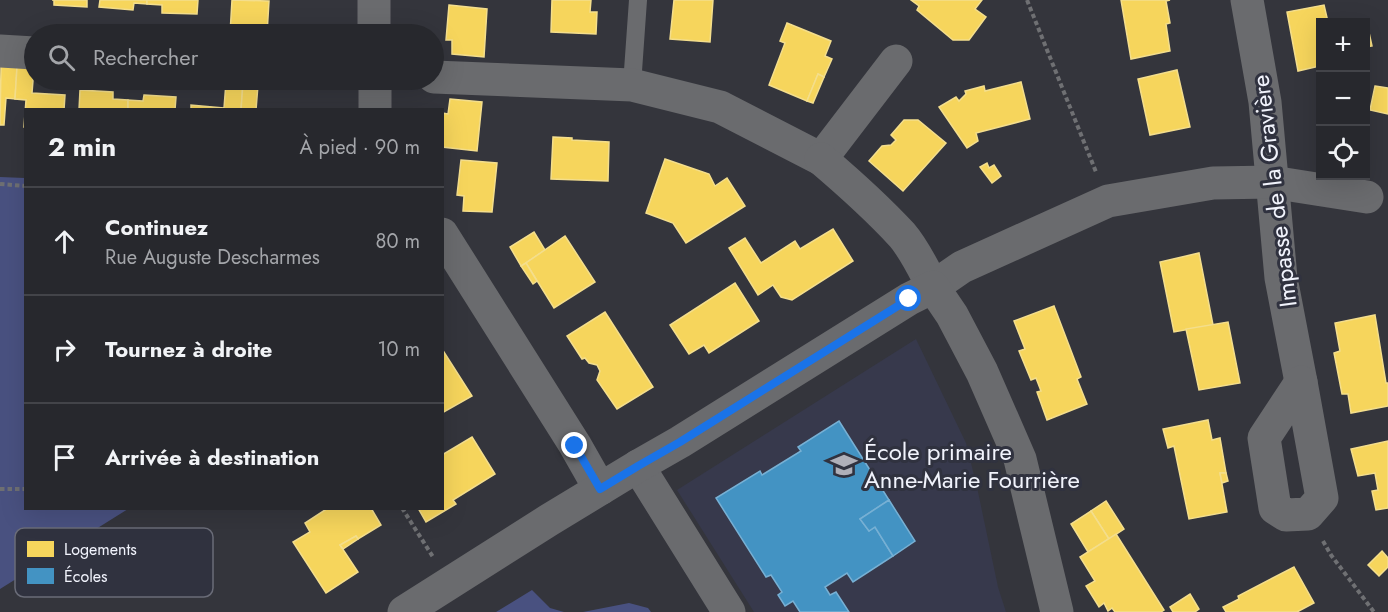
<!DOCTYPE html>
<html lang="fr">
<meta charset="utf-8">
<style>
:root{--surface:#27282d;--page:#333439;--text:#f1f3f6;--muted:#a4a6aa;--line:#434449}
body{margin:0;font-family:Jost,sans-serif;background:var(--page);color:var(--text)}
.controls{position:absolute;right:18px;top:18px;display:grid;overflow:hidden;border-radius:0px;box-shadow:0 6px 24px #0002}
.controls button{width:54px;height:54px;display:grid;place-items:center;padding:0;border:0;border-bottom:2px solid var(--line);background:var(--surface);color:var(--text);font:30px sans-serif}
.stop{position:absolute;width:18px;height:18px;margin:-14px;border:4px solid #1a73e8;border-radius:50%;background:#fff}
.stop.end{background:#1a73e8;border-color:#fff;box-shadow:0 2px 6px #0008}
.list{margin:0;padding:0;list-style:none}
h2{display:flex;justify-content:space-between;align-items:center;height:78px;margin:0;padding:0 24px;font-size:26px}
h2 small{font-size:20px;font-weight:400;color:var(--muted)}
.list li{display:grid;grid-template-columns:39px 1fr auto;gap:18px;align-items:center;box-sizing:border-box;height:108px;padding:0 24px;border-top:2px solid var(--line)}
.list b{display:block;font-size:22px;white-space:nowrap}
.list p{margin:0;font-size:20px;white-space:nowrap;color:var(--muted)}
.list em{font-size:20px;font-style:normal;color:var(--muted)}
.icon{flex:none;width:33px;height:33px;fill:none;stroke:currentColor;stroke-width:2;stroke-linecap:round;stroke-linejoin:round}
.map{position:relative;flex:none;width:1388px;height:612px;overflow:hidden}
.search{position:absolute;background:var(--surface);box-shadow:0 6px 24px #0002;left:24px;top:24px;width:420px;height:66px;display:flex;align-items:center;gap:15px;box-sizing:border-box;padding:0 21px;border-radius:33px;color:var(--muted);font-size:22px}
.panel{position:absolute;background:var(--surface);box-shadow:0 6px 24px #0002;left:24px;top:108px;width:420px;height:402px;border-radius:0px}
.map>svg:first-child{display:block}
.built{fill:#37394c}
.green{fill:#495180}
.homes{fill:#f6d55c;stroke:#f4de8c;stroke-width:1.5}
.schools{fill:#4393c3;stroke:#77b0d4;stroke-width:1.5}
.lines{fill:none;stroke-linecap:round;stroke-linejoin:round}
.path{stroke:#6f7073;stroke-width:4;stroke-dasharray:4.5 3;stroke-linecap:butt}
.lane{stroke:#6a6b6e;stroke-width:18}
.street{stroke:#6a6b6e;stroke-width:33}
.route{stroke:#1a73e8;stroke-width:8}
.labels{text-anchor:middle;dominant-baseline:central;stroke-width:6;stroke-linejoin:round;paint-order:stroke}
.street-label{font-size:24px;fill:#f1f3fc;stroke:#30323f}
.poi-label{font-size:24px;fill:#f1f3fc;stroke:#30323f;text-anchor:start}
.key{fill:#30323f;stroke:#6a6c78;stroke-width:1.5}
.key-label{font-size:16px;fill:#f1f3fc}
</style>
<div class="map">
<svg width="1388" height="612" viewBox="0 0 1388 612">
<rect width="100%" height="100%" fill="#34353c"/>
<polygon class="built" points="916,339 966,443 977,487 998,587 1006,612 754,612 677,490"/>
<g class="green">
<polygon points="0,177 25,178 26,508 128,509 0,589"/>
<polygon points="532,590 550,608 564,612 496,612"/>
<polygon points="629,603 648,608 651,612 583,612"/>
</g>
<g class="homes">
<polygon points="52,0 87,0 87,7 54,5 54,0"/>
<polygon points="100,0 147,0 147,4 134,3 133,10 99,7"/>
<polygon points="147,0 198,0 197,14 162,13 162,5 147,4"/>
<polygon points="232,0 269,1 267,34 230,34"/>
<polygon points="552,0 591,0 590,12 597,12 596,34 551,32"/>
<polygon points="674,0 713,0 710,42 670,39"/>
<polygon points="911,0 982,0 975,9 986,17 969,40 953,40 917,10 919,6"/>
<polygon points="1121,0 1170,0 1166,1 1170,23 1166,24 1170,51 1131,59"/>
<polygon points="449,5 487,9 484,57 452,54 452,40 446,40"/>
<polygon points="1324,5 1328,22 1320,22 1320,66 1298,71 1287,12"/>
<polygon points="787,23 831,41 825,56 832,59 824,77 818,74 807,101 769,85 785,43 780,41"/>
<polygon points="1366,28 1368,28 1372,46 1366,47"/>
<polygon points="1,66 17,67 15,99 6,98 4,125 0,125"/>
<polygon points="17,67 34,68 32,93 65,95 64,110 26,110 26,127 24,127 26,100 15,99"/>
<polygon points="1177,70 1190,127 1150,135 1138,79"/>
<polygon points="818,74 824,77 813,103 807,101"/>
<polygon points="226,82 243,83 241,110 191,110 191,105 224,108"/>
<polygon points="1021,82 1030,119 976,133 978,141 967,148 939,107 956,97 959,101 966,94 965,91 984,86 985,91"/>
<polygon points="243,83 258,85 256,110 241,110"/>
<polygon points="1375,86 1388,88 1388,114 1370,110"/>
<polygon points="80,90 113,92 113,99 128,100 128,110 79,110"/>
<polygon points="144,95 176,97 175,110 128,110 128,100 143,101"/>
<polygon points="450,99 482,102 477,151 442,147 442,113 448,114"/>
<polygon points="904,120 918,120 946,143 903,191 869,161 882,146 891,145 896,140 891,135"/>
<polygon points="553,137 572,138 572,140 609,142 608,181 551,179"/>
<polygon points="665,159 709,174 715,186 727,178 745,206 686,243 673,223 646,213"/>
<polygon points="461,160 497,163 492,212 463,211 464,196 457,195"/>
<polygon points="987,163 989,168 994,165 1001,176 992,183 980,167"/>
<polygon points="833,229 853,261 792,300 781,297 773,285 758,295 729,248 745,238 761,263 795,241 800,249"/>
<polygon points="534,232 545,250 521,266 510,247"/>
<polygon points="565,236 595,282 554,308 526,263"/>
<polygon points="1199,253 1213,325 1174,332 1160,262"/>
<polygon points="526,263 537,281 533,284 521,266"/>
<polygon points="735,283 759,321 709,353 704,345 689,354 670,325"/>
<polygon points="1054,306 1081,377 1077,379 1087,404 1047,420 1037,392 1041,391 1036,378 1031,380 1019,351 1025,349 1014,321"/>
<polygon points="605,312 653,387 617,409 597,380 600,371 597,365 589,363 585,358 582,359 567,336"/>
<polygon points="1375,315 1386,383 1388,383 1388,406 1351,413 1348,394 1342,394 1334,353 1340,351 1335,323"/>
<polygon points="1228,322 1240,383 1199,390 1186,329"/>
<polygon points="442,349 472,396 442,413"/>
<polygon points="1208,420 1212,440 1220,438 1226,473 1220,473 1227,512 1189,519 1174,446 1168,448 1163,429"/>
<polygon points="472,437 495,474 453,500 456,504 426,522 418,508 442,508 442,455"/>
<polygon points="1388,441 1388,508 1376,510 1372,491 1378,490 1375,473 1358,476 1351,449"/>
<polygon points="1220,473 1226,473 1228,481 1222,483"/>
<polygon points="1106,501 1124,529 1109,539 1091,511"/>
<polygon points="328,508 371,508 381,525 358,539 356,536 340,545 358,572 326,593 293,542 310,532 305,523"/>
<polygon points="1091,511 1109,539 1088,552 1071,524"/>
<polygon points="1116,534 1164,610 1161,612 1115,612 1112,608 1108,611 1104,603 1099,607 1086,586 1095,581 1080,557"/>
<polygon points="356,536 358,539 343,549 340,545"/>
<polygon points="1382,551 1388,558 1388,567 1379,576 1368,565"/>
<polygon points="1294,567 1314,603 1297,612 1226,612 1223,607 1239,599 1238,596"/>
<polygon points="1190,594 1199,609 1195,612 1173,612 1170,607"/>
</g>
<g class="schools">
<polygon points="839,421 889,500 860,519 869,531 875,527 893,556 853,582 847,573 825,587 830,595 836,592 849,612 800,612 793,601 785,606 778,595 782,592 771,575 766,577 716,498 760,471 762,475 801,451 798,447"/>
<polygon points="889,500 915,541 893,556 875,527 869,531 860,519"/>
</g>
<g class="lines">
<g class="path">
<polyline points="1027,0 1096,172"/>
<polyline points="0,184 26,186"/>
<polyline points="0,489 26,489"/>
<polyline points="402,508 433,557"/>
<polyline points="1323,541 1331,555 1374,612"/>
</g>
<polyline class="lane" points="632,85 638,0"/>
<g class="street">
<polyline points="1247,0 1265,102 1281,278 1301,382"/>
<polyline points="374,34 374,0"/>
<polyline points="0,51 34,53"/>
<polyline points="434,77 632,85 720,107 821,159 896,61"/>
<polyline points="375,80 375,110"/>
<path d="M 821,159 C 848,182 878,209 902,235 C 915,250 924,270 933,287 L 962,267 L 1108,201 L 1213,183 L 1272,182 L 1367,197"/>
<polyline points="442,234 575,445 600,489"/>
<polygon points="1301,382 1322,498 1308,514 1286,515 1275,508 1264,438"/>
<polyline points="638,466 729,612"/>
<polyline points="404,612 549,520 638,466 680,442 909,299 933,287 952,315 982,372 1020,459 1057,612"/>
</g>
</g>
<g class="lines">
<polyline class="route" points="575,446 600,489 638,466 680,442 909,299"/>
</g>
<defs>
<g id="school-bare" transform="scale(2.07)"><path d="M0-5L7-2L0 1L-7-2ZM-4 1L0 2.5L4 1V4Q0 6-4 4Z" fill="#afb0b9" stroke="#30323f" stroke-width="2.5" paint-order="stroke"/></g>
</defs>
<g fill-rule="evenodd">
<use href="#school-bare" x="844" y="465"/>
</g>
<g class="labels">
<g class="street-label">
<text transform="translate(1274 191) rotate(-97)">Impasse de la Gravière</text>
</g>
<g class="poi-label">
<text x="864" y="451">École primaire<tspan x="864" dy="28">Anne-Marie Fourrière</tspan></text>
</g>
</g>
<rect x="15" y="528" width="198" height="69" rx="9" class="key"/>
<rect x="27" y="541" width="27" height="16" fill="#f6d55c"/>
<rect x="27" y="568" width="27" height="16" fill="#4393c3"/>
<g class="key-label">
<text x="64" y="555">Logements</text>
<text x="64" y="582">Écoles</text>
</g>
</svg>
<div class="controls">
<button>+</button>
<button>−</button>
<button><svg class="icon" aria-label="locate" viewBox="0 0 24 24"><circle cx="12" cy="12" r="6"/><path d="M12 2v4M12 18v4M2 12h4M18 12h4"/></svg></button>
</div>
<div class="stop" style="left:909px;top:299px"></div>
<div class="stop end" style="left:575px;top:446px"></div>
<div class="search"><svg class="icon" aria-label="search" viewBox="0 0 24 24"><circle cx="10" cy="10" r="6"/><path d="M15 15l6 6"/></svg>Rechercher</div>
<section class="panel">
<h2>2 min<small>À pied · 90 m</small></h2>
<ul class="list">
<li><svg class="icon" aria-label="ahead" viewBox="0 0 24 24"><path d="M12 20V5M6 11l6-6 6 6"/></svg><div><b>Continuez</b><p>Rue Auguste Descharmes</p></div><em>80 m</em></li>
<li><svg class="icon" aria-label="right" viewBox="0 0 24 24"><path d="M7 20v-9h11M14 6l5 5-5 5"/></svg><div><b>Tournez à droite</b></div><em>10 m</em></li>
<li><svg class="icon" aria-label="arrive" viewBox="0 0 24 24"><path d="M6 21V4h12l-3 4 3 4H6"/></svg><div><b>Arrivée à destination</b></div></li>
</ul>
</section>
</div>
